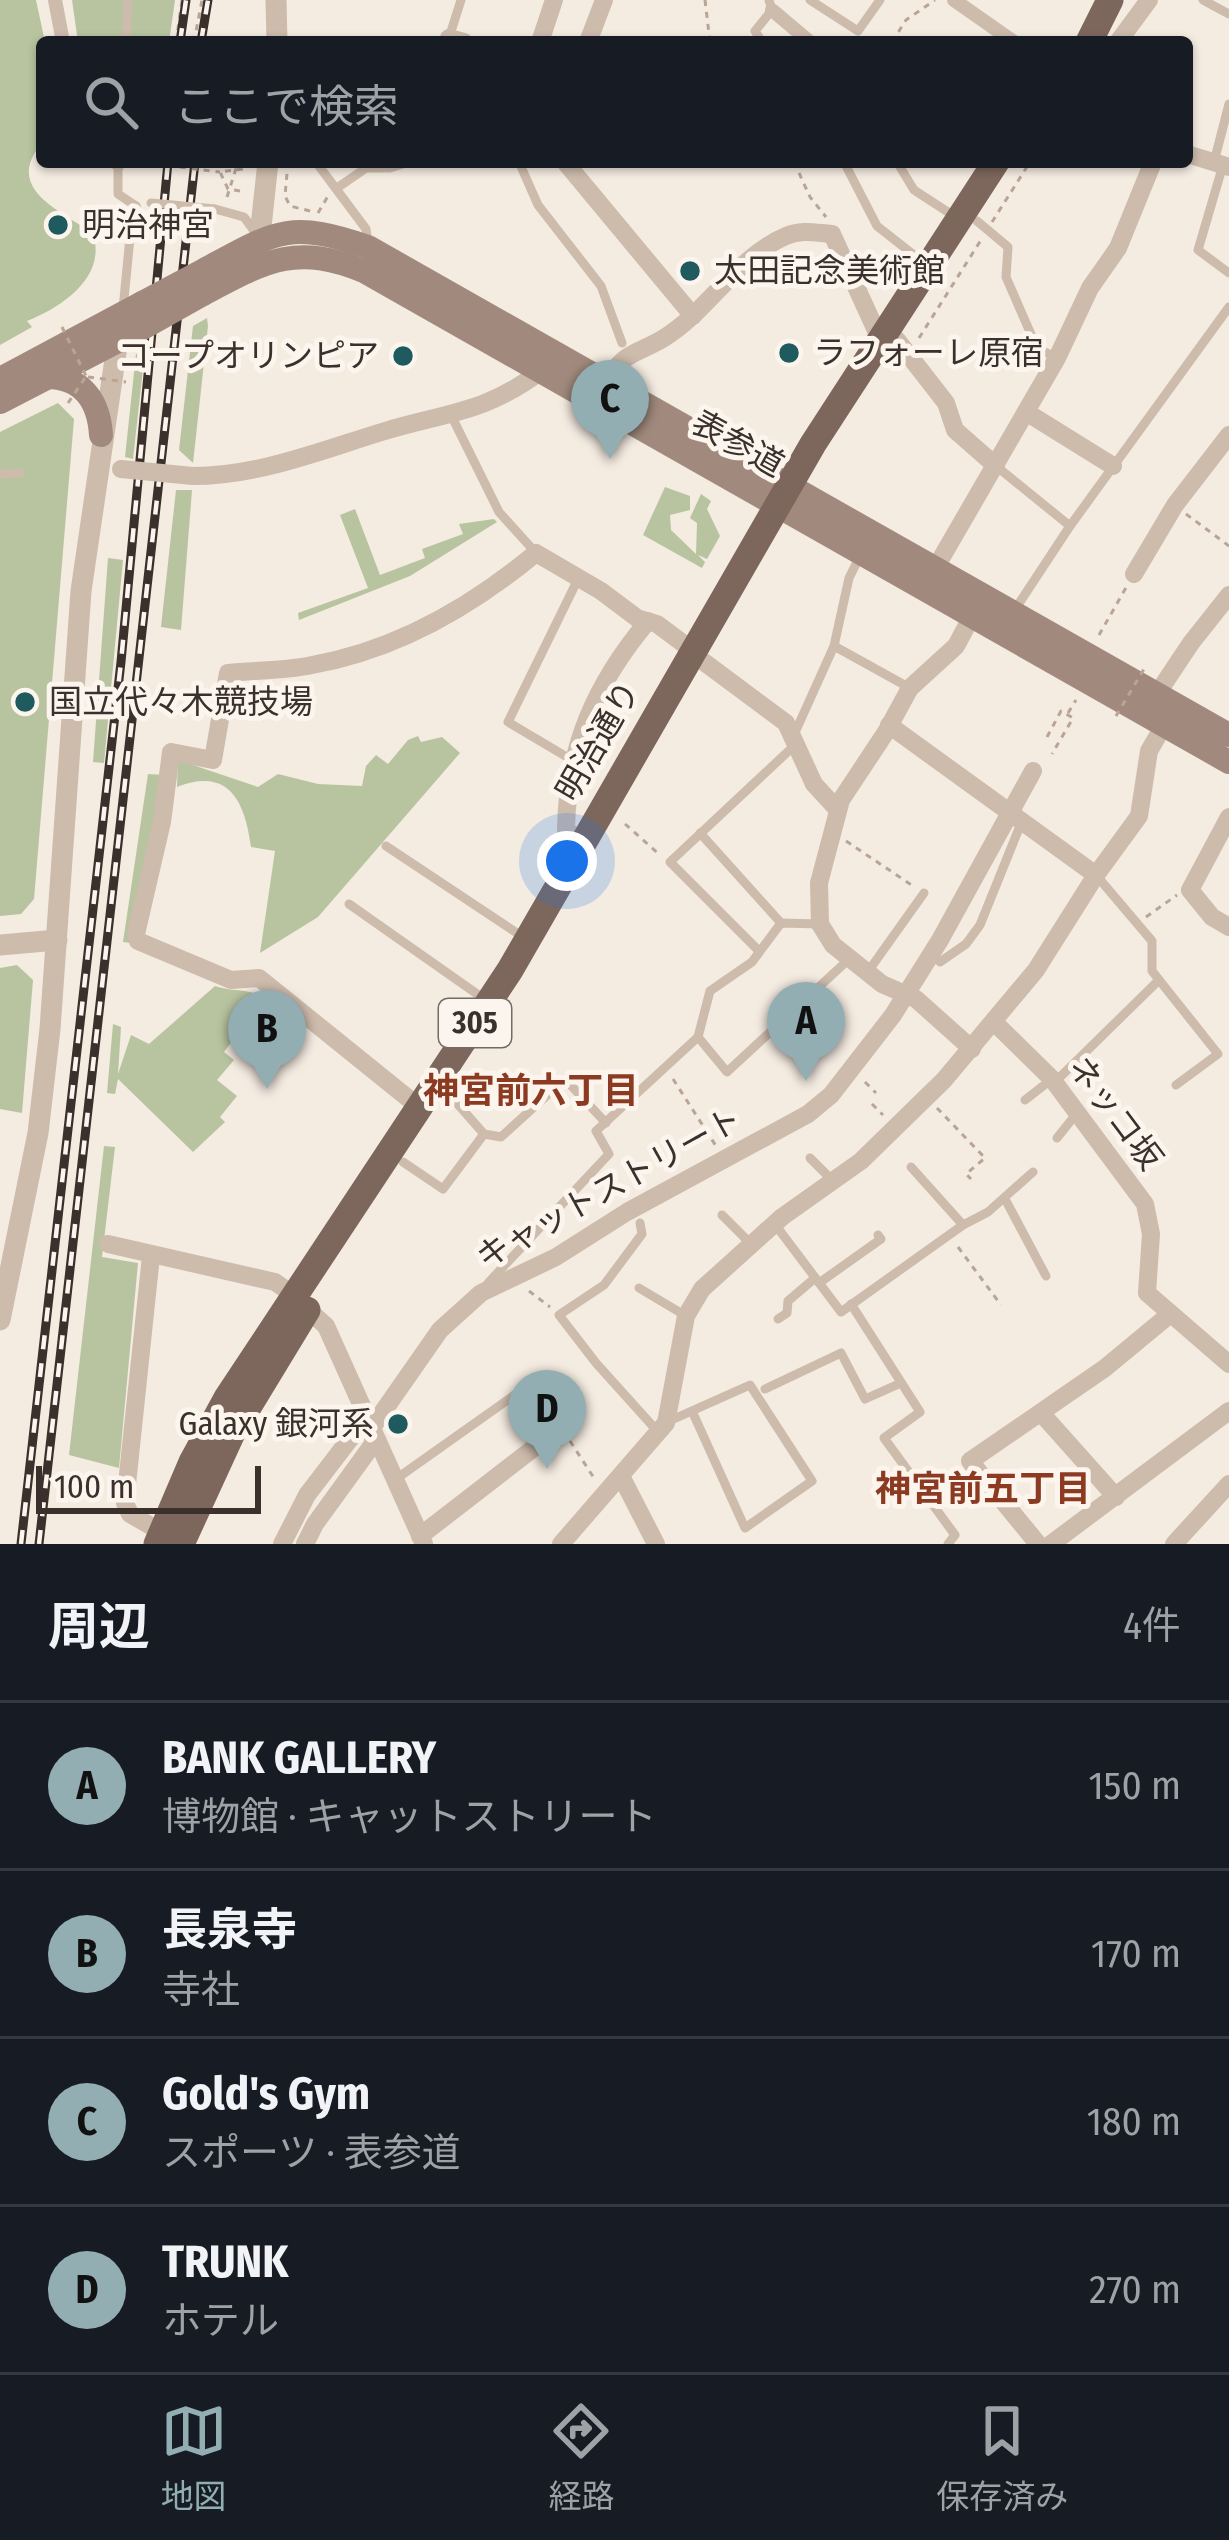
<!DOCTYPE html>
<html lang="ja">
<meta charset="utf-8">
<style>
:root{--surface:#171b24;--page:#20242c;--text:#f1f3f6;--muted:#9ea1a6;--line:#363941;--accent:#92aeb2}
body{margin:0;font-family:"Fira Sans Condensed","Noto Sans JP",sans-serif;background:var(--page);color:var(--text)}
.scale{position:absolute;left:36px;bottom:30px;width:225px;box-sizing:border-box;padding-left:12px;border:6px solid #3b302b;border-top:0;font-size:33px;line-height:42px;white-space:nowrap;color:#3b302b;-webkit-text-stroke:9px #fbf5ee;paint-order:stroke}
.you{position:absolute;left:567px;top:861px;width:42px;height:42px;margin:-30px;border:9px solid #fff;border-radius:50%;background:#1a73e8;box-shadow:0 0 0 18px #1a73e833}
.badge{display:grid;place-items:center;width:78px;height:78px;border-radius:50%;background:var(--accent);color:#111;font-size:39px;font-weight:700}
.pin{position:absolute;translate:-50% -99px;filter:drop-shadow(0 3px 6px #0008)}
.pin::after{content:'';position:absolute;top:63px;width:42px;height:36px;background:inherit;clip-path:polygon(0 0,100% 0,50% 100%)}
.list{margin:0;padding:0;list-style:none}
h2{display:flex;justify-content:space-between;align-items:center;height:156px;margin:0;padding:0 48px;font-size:51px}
h2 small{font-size:39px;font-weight:400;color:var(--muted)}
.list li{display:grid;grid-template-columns:78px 1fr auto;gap:36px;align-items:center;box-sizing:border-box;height:168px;padding:0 48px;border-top:3px solid var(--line)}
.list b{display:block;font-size:45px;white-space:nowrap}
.list p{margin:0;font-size:39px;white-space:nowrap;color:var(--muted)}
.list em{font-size:39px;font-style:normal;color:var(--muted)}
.icon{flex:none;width:66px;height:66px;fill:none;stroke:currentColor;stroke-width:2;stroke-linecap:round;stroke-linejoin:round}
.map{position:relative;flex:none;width:1229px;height:1544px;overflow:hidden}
.search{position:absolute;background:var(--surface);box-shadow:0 3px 9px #0004;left:36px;right:36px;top:36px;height:132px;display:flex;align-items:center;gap:30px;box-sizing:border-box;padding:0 42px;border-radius:12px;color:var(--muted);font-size:45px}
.sheet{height:828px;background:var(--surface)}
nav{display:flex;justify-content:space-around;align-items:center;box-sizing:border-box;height:168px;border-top:3px solid var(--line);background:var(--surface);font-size:33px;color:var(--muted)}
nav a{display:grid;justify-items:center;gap:6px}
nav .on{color:var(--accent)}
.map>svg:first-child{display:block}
.green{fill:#b8c4a0}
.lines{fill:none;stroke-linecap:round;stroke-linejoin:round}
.path{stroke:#b9a596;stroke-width:3;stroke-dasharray:6 6;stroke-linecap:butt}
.service{stroke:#cdbbac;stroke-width:9}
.pedestrian{stroke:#cdbbac;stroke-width:14}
.minor{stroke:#cdbbac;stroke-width:18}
.tertiary{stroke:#cdbbac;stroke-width:21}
.secondary{stroke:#a18a7d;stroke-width:24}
.primary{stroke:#7d675c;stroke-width:27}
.rail-casing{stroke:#3b302b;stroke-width:9}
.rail{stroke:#fbf5ee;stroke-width:4.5;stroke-dasharray:14;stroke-linecap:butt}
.path-bridge{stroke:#b9a596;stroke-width:3;stroke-dasharray:6 6;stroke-linecap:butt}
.service-bridge{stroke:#cdbbac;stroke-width:9}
.minor-bridge{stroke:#cdbbac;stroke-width:18}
.secondary-bridge{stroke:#a18a7d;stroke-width:24}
.poi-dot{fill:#1f5a5e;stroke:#fbf5ee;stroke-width:4.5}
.labels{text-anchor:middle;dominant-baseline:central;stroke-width:10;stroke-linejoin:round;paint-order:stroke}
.shield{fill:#fbf5ee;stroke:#756b66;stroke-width:3}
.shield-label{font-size:30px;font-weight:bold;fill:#3b302b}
.poi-label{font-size:33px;fill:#3b302b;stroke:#fbf5ee;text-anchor:start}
.street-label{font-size:33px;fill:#3b302b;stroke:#fbf5ee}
.neighbourhood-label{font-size:36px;font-weight:bold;fill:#8c3b22;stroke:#fbf5ee}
</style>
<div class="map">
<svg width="1229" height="1544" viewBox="0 0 1229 1544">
<rect width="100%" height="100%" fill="#f4ebe1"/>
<g class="green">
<path d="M 0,0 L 36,0 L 45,42 L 42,42 L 42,143 C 2,190 63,211 93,234 C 107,277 62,307 27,321 L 32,327 L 0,345 Z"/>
<polygon points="72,0 175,0 169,42 78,42"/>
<polygon points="207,318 208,326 193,463 179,450 193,326"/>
<polygon points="145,351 133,459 125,457 136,354"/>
<polygon points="58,403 74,419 34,899 21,914 0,916 0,432"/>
<polygon points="665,487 690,496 690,510 670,515 671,530 696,554 697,523 690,518 701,494 711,501 707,509 720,536 707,559 698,555 705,562 702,568 643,535"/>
<polygon points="176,490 192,490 181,630 161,627"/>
<polygon points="355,509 380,575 425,558 422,549 463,534 459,524 494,519 497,522 410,576 299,620 298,613 368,588 340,515"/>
<polygon points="108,558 123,560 104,763 93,762"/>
<path d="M 418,736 L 421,742 L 442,737 L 460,753 L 318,917 L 260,953 L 275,851 L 251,847 C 245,803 230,766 177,787 L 178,760 L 258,787 L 278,774 L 318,784 L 362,786 L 366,766 L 376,755 L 388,764 L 408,740 Z"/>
<polygon points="148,774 165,775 131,943 123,942"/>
<polygon points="17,965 33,980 22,1113 0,1109 0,968"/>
<path d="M 215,986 C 231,992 251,988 264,998 L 224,1052 L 234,1060 L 217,1080 L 237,1096 L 220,1117 L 225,1122 L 193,1152 L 118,1079 L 115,1094 L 107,1093 L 113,1024 L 121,1027 L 118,1074 L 131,1035 L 149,1044 Z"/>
<polygon points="104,1146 115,1147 102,1257 138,1263 119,1468 69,1455"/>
</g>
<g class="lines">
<g class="path">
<polyline points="705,0 710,42"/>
<polyline points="176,42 182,0"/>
<polyline points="194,42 202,0"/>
<polyline points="892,42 906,20 935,0"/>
<polyline points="288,162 285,196 290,206 314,212"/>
<polyline points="794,162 810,197 826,217"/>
<polyline points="131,163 156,164"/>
<polyline points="240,191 228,189 220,172 243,169"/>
<polyline points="227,197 238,162"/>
<polyline points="318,213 328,196"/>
<polyline points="992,222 1030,162"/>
<polyline points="919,338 981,240"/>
<polyline points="605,447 611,437"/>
<polyline points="1186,514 1229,546"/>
<polyline points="1099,635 1127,586"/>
<polyline points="1068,713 1076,700"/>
<polyline points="1047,737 1061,711 1073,718 1052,754"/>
<polyline points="625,824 660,855"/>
<polyline points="846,841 913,886"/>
<polyline points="1146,917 1177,895"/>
<polyline points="673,1079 716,1146"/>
<polyline points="865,1082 876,1093"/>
<polyline points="872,1104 883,1115"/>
<polyline points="937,1108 985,1158 966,1174 971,1179"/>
<polyline points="958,1247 1001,1305"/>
<polyline points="529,1291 550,1307"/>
<polyline points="545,1385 556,1402 556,1411"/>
<polyline points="570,1441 594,1478"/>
</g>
<g class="service">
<polyline points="810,0 858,31 880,0"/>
<polyline points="1203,0 1229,14"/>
<polyline points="448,41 461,0"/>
<polyline points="126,42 128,0"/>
<polyline points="762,42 755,31 772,10 769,0"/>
<polyline points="118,162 118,194 136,206"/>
<polyline points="316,162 366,229 368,242"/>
<polyline points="519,162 538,205 601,286 622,343"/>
<polyline points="844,162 877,226 924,263"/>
<polyline points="897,162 914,190 954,216"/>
<polyline points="1214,162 1229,104"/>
<polyline points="1223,165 1198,250 1229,273"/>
<polyline points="337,188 366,168 390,168 409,162"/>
<polyline points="215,209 244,217 255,232"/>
<polyline points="977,221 1008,247 1006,277 1037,348 1055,357"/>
<polyline points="123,309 132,217 136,206"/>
<polyline points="452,417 499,512 536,553"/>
<polyline points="996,466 1070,526"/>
<polyline points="0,474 20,473"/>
<polyline points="1014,611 1070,526 1229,307"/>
<polyline points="834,646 910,688"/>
<polyline points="793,737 834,646 849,578 859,558"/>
<polyline points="572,760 508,722 579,577"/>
<polyline points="700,833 781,923"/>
<polyline points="386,846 523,937"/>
<polyline points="1096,875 1152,941 1152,971 1218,1054 1176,1085"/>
<polyline points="349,904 487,1001"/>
<polyline points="759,951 670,862 795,745"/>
<polyline points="940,962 966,944 980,925 1022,821"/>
<polyline points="867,973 924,893"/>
<polyline points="698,1037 727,1072 848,960"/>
<polyline points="1056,1081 1159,980"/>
<polyline points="448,1093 484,1134 501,1137 565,1079 606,1123"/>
<polyline points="1025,1100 1052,1079"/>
<polyline points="1057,1138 1077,1113"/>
<polyline points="810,1158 832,1180"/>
<polyline points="403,1162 443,1189 484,1134"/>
<polyline points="911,1167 963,1225"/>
<polyline points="1005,1199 1046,1276"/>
<polyline points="722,1215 752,1245"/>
<polyline points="640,1223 642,1234 604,1285 559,1315 596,1363 659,1433"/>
<polyline points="774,1223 841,1312 963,1225 988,1212 1033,1172"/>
<polyline points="488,1283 609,1154 596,1131 698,1037 710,991 752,962 781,923 820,924"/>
<polyline points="819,1283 881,1239 878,1235"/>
<polyline points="639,1288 686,1316"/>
<polyline points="851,1304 920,1412 884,1438 955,1535 948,1544"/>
<polyline points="778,1319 787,1313 788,1301 815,1278"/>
<polyline points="765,1389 841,1353 865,1399 901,1383"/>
<polyline points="667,1422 750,1385 812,1481 745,1528 692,1411"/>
<polyline points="396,1479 516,1394"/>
</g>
<g class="pedestrian">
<polyline points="55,0 63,42"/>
<polyline points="954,0 1014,42"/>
<polyline points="772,10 810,42"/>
<polyline points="115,162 118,164"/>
</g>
<g class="minor">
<polyline points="449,38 464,42"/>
<polyline points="540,42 554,0"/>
<polyline points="588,42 604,0"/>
<polyline points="1118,42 1149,0"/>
<polyline points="1187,154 1229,167"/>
<polyline points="565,162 693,316"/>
<polyline points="897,340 946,403 955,430 996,466"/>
<path d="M 606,382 C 625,350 636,355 664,338 C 708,311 738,256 786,236 C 802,229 816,233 832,234 L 879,337"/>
<polyline points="1026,412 1113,466"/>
<path d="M 193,476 C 259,476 322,450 385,431 C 448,412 485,413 541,371"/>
<polyline points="936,567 1057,358 1090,288 1118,248 1153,162"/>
<polyline points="1134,574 1175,505 1229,435"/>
<polyline points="704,662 786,723 814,784 837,809"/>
<polyline points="1157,694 1191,643 1229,595"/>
<polyline points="889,725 1096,875"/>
<polyline points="1229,817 1190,890 1212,917 1229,927"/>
<path d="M 582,842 L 566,830 C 567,748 595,684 648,621"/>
<polyline points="995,1023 1052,1079 1145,1204 1151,1234 1147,1293 1229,1364"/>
<polyline points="972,1049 916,999 882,984 833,945 820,924 819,883 841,800 886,732 910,688 956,646 972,616"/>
<path d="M 419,1107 L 259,978 L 231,980 L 138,941 L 136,934 L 162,822 L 171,752 L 213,760 L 228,673 C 256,670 285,671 312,665 C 397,650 471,607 536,553 L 601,591 L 637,618 L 657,624 L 692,650"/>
<polyline points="108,1244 275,1282 295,1296"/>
<polyline points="151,1256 125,1503 130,1514 170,1537"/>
<polyline points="307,1309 326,1326 424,1544"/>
<polyline points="1042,1414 1116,1497"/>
<polyline points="621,1476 656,1544"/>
<polyline points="420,1536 561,1427"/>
<polyline points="282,1544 307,1495 356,1431 362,1424 373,1426"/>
<polyline points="305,1544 315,1524 373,1444 373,1426 440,1330 481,1293 556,1257 627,1212 808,1114 831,1095 893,1015 940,940 1033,771"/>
<polyline points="561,1544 666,1423 686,1316 702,1289 782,1217 861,1161 944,1080 1036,970 1096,875 1139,816 1149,751 1164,725"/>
<polyline points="1038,1544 970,1461 1105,1368 1169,1315"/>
<polyline points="1051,1544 1229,1411"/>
<polyline points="1174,1544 1229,1484"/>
</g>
<g class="tertiary">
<polyline points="276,0 277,42"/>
<polyline points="258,254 268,162"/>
<polyline points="0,945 57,940"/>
<polyline points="0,1320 38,1133 50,1029 81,591 119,332"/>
</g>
<g class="secondary">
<path d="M 206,269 C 276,231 290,220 368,247 L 1229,735"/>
<path d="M 203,294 C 266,261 294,243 364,271 L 1229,762"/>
<path d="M 47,377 C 83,377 99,402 101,435"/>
<polyline points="0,379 142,303"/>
<polyline points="0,402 139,330"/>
</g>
<g class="primary">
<polyline points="1089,42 1110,0"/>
<polyline points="157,1544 192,1462 227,1398 510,970 813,444 996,162"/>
<polyline points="181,1544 231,1435 307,1310"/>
</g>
<g class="rail-casing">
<g id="rail">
<polyline points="180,42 186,0"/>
<polyline points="201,42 208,0"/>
<polyline points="21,1544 121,662 168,162"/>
<polyline points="39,1544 195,162"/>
</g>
</g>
<use href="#rail" class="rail"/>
<g class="path-bridge">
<polyline points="156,164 220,172"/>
<polyline points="62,327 86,376"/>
<polyline points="88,377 126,382"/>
<polyline points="68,403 85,378"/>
<polyline points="1116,716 1144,669"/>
</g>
<polyline class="service-bridge" points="151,203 215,209"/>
<polyline class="minor-bridge" points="121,469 193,476"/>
<g class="secondary-bridge">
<polyline points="142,303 206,269"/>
<polyline points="139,330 203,294"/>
</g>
</g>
<g class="poi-dot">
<circle cx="58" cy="225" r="12"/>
<circle cx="690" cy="271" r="12"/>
<circle cx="789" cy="353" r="12"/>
<circle cx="403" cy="356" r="12"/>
<circle cx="25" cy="702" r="12"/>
<circle cx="398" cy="1424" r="12"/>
</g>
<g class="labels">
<rect class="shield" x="439" y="999" width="72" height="48" rx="9"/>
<g class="shield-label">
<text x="475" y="1023">305</text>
</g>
<g class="poi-label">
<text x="82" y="225">明治神宮</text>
<text x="714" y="271">太田記念美術館</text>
<text x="813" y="353">ラフォーレ原宿</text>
<text x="379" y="356" text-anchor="end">コープオリンピア</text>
<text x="49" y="702">国立代々木競技場</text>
<text x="374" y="1424" text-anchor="end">Galaxy 銀河系</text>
</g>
<g class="street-label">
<text transform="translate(738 444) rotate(29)">表参道</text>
<text transform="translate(598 741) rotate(-60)">明治通り</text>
<text transform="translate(1115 1113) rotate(53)">ネッコ坂</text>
<text transform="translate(609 1188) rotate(-29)">キャットストリート</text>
</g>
<g class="neighbourhood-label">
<text x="531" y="1091">神宮前六丁目</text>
<text x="983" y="1489">神宮前五丁目</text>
</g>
</g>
</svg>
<div class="scale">100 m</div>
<div class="you"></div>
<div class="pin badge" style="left:806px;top:1081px">A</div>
<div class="pin badge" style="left:267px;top:1089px">B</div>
<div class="pin badge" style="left:610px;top:459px">C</div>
<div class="pin badge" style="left:547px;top:1469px">D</div>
<div class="search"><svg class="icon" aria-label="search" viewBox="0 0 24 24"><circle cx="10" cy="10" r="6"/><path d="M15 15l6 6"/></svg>ここで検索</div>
</div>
<section class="sheet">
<h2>周辺<small>4件</small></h2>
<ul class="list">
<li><span class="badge">A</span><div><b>BANK GALLERY</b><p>博物館 · キャットストリート</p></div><em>150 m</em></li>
<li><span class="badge">B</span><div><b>長泉寺</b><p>寺社</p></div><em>170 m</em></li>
<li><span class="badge">C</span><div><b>Gold's Gym</b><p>スポーツ · 表参道</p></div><em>180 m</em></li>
<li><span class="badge">D</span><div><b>TRUNK</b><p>ホテル</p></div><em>270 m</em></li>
</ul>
</section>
<nav>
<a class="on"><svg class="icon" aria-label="map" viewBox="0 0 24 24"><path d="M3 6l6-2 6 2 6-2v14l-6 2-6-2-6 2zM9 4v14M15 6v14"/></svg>地図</a>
<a><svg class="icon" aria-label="directions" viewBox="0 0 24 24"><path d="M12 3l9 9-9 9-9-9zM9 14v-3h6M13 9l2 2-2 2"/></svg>経路</a>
<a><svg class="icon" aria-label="saved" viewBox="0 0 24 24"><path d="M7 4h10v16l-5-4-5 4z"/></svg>保存済み</a>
</nav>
